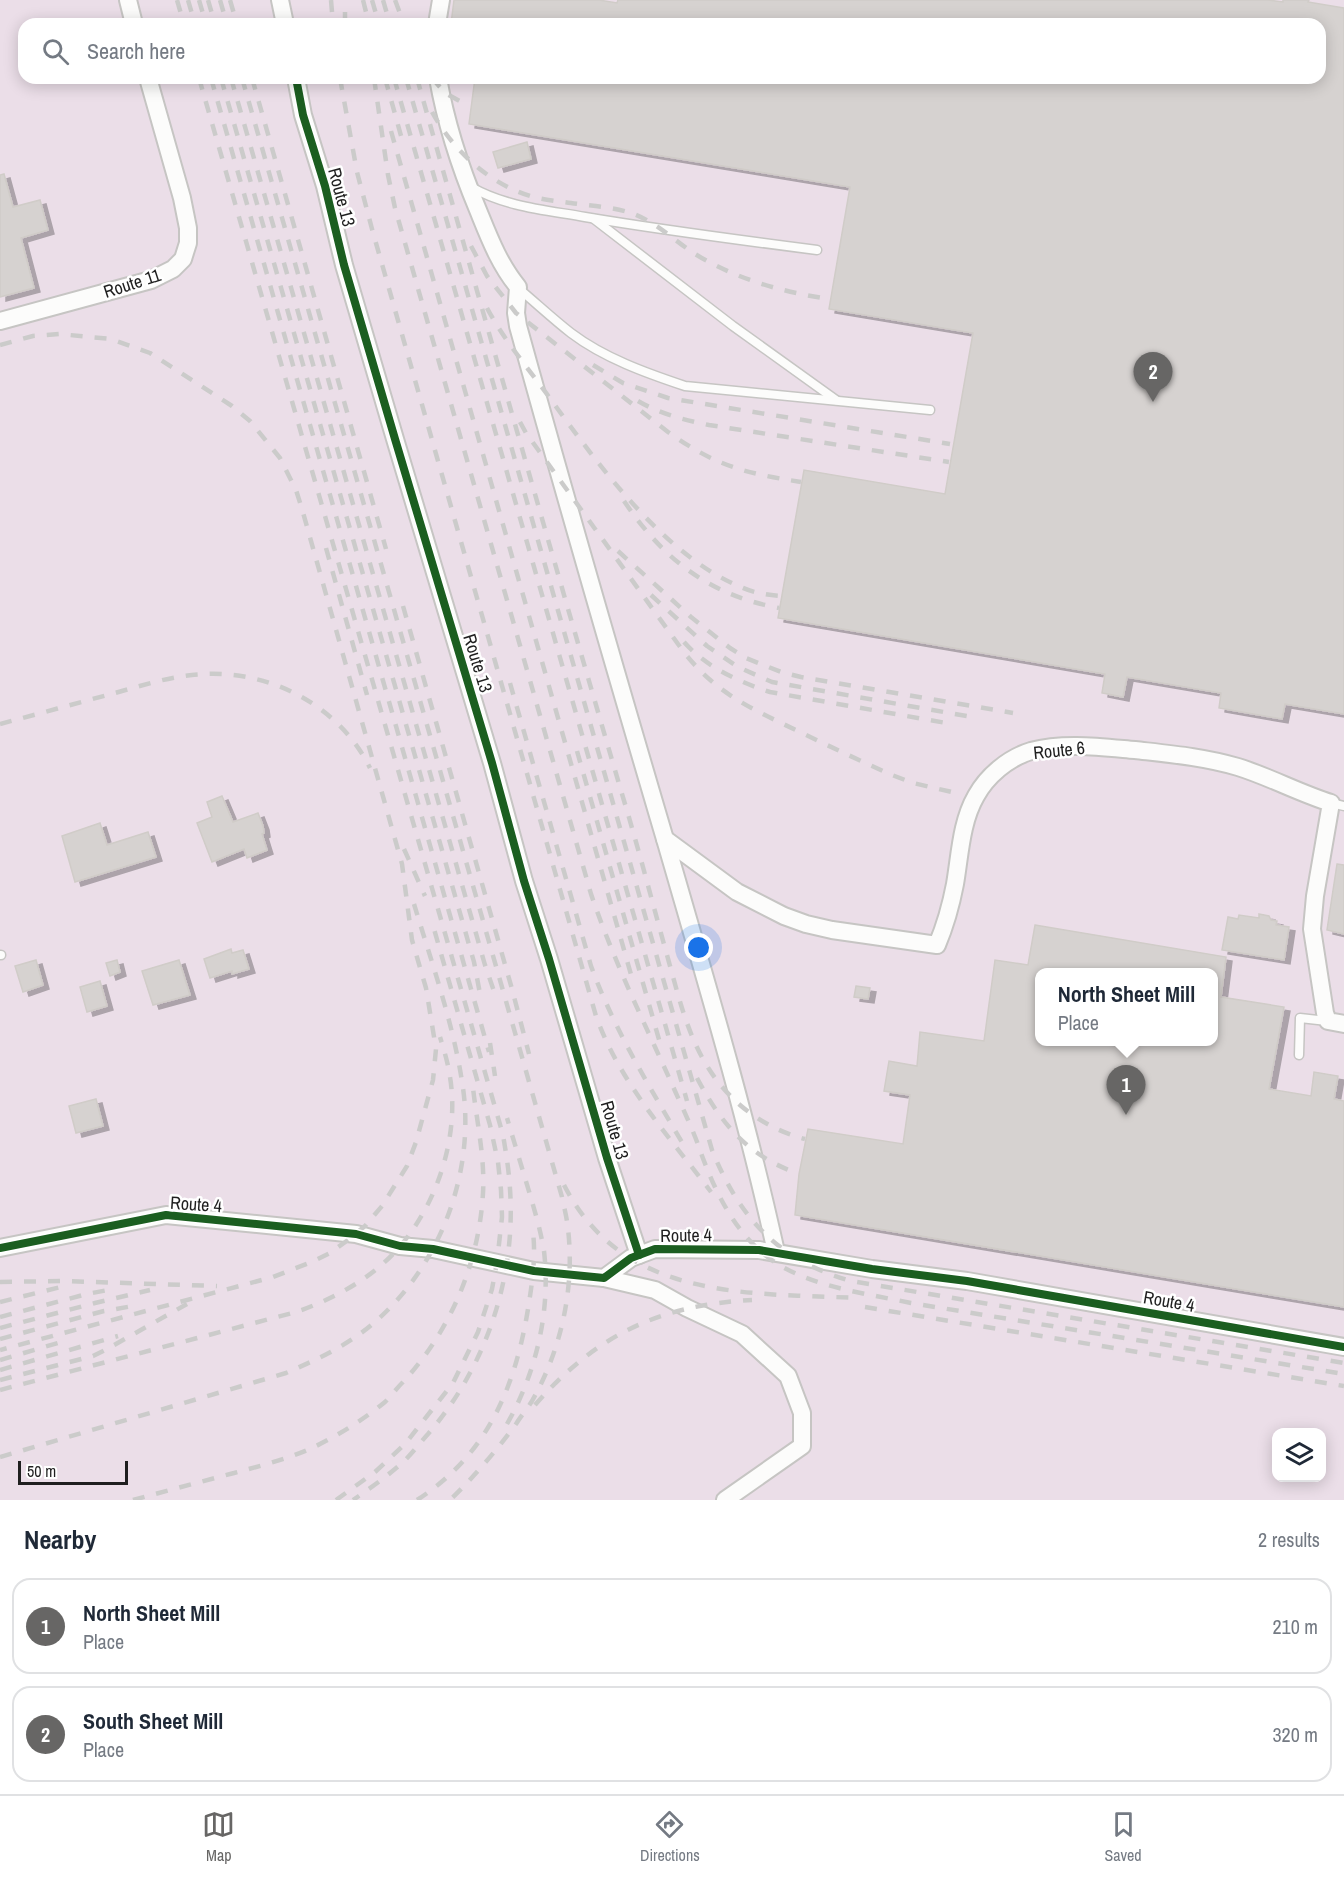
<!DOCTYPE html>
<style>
:root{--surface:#fff;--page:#f2f2f3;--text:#1f2937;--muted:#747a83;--line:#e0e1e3;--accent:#676665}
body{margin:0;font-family:"Archivo Narrow",sans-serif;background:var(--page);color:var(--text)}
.controls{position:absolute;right:18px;bottom:18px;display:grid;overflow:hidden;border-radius:12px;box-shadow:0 3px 15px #0003}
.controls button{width:54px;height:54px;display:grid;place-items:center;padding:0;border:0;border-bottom:2px solid var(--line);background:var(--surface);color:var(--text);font:30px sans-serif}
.scale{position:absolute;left:18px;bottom:15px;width:110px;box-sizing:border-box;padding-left:6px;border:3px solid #1f1f1f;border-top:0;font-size:16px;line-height:21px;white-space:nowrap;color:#1f1f1f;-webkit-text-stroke:4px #fff;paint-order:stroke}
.you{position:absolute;left:699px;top:948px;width:21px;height:21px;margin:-15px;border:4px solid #fff;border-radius:50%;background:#1a73e8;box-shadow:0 0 0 9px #1a73e833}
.badge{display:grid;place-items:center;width:39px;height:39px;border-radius:50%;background:var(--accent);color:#fff;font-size:20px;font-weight:700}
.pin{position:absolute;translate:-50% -50px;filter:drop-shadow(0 2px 3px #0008)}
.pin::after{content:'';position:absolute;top:32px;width:21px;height:18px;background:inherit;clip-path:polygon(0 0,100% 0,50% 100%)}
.popup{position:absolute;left:1035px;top:968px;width:183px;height:78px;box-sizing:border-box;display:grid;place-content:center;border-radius:12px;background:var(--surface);filter:drop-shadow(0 2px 4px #0005);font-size:20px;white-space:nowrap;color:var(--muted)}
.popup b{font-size:22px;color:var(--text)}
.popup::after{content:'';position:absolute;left:50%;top:100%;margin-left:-12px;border:12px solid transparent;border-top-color:var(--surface)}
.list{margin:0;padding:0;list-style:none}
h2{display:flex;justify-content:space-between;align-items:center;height:78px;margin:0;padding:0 24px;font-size:26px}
h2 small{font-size:20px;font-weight:400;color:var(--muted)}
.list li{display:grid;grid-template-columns:39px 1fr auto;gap:18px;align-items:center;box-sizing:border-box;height:96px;margin:0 12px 12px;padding:0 12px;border:2px solid var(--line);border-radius:18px}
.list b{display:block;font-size:22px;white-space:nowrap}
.list p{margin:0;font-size:20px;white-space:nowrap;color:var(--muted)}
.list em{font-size:20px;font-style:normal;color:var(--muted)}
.icon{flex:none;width:33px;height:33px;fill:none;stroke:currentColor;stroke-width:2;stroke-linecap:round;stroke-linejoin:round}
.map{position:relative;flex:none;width:1344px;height:1500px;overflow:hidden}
.search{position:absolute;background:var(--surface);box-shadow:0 3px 15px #0003;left:18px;right:18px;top:18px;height:66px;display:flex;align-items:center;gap:15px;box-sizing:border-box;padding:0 21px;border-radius:18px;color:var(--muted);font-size:22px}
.sheet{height:294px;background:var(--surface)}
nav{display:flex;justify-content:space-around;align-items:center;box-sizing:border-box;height:84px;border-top:2px solid var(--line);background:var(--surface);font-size:16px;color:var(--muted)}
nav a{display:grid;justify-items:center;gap:3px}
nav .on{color:var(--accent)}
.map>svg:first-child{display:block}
.industrial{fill:#ebdee8;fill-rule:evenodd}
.building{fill:#d6d2d0;stroke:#d0ccc8;stroke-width:1.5;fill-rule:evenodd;filter:url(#shadow)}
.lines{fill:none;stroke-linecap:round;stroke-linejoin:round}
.service-casing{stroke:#c6c5c3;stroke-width:11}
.minor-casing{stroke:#c6c5c3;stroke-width:20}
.service{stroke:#fcfcfb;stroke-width:8}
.minor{stroke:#fcfcfb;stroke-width:16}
.rail{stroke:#cbcbca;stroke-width:4.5;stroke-dasharray:12 12;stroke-linecap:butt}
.cycleway-casing{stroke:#fff;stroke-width:11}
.cycleway{stroke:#1b5e20;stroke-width:8}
.labels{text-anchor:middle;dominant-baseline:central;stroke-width:5;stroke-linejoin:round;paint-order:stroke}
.street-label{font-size:18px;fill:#1f1f1f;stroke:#fff}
</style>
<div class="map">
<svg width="1344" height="1500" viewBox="0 0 1344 1500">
<defs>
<filter id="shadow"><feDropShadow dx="6" dy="4" stdDeviation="0" flood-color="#0004"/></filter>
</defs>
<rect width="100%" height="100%" fill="#edeae7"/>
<path class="industrial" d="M 0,0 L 1344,0 L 1344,1500 L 0,1500 ZM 24,24 L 1320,24 L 1320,78 L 24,78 ZM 1039,972 L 1213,972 L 1213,1042 L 1039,1042 ZM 1276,1432 L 1322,1432 L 1322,1478 L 1276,1478 Z"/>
<g class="building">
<polygon points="454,0 599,0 617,3 618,0 1268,0 1283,2 1283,0 1309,0 1308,2 1344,8 1344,714 1285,704 1282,719 1219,708 1221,693 1127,677 1123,697 1102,693 1105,674 778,618 804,470 945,494 973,333 829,309 850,187 469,124 475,78 1320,78 1320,24 451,24"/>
<polygon points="527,142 531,159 498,168 493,152"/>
<polygon points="4,174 13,207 40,200 48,230 21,238 34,288 0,297 0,175"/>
<polygon points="222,796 233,822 258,813 263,826 264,833 262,834 267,850 247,858 244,849 212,862 197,823 212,817 207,802"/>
<polygon points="100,823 107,845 148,832 156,857 75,882 62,836"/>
<polygon points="1337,864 1344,865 1344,934 1327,930"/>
<polygon points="1259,914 1269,916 1271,920 1277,921 1276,925 1289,927 1284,960 1222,950 1228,917 1238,919 1239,915 1259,918"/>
<path d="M 1035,925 L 1226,957 L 1221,997 L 1284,1007 L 1269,1089 L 1311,1096 L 1314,1072 L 1338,1076 L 1334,1099 L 1344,1101 L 1344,1307 L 795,1215 L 799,1174 L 808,1129 L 903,1144 L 910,1095 L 884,1091 L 889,1061 L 917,1066 L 920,1032 L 984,1041 L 995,960 L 1028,965 ZM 1039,972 L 1213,972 L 1213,1041 L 1039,1041 Z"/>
<polygon points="231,949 232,953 243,950 249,969 232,974 232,971 210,978 204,959"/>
<polygon points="36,960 43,985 23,992 15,966"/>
<polygon points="117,960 120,972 110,976 106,963"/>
<polygon points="179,960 190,995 153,1005 142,971"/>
<polygon points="100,981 107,1006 87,1012 80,987"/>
<polygon points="856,986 870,988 868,999 854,997"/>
<polygon points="96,1099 103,1126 76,1133 69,1106"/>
</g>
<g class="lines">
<g class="service-casing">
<g id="service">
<path d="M 471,187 C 506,207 546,210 585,217 C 662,230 739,240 817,250"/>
<polyline points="594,219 733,326 836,400"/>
<path d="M 518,288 C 536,303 553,319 571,333 C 604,358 646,373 685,386 L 930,410"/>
<polyline points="1331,803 1344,806"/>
<polyline points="0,955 1,955"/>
<polyline points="1299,1055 1300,1018 1327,1021"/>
</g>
</g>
<g class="minor-casing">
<g id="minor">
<polyline points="128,0 134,24"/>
<polyline points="280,0 285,24"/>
<polyline points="437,24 441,0"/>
<polyline points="296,78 303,115 325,186 344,265 395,439 492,763 524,881 549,959 607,1158 639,1255"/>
<path d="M 438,78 C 446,124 460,167 478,210 C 489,237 499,264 518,287 L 516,313 L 518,326 C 566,500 616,673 667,846 C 706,981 746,1115 776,1252"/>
<polyline points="0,321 151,280 173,269 183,259 188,243 188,228 182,198 148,78"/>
<path d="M 665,839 L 737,892 L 784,916 L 806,924 L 832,930 L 937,945 C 945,926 951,905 955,884 C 960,855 961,822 976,796 C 987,776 1008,758 1031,751 C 1064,742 1101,747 1135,750 C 1170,754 1204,757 1238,767 C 1270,777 1299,793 1331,803 L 1315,896 L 1312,929 L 1325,1013 L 1328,1021 L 1344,1024"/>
<polyline points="0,1248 166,1215 356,1234 400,1246 433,1249 534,1271 604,1278 631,1258 655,1249 759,1250 872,1269 967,1281 1344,1347"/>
<polyline points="604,1278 655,1290 687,1308 742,1334 788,1376 802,1413 802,1446 725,1500"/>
</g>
</g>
<use href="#service" class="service"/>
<use href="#minor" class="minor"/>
<g class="rail">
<polyline points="177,0 184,24"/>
<polyline points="188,0 195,24"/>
<polyline points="199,0 206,24"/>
<polyline points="208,0 215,24"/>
<polyline points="220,0 227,24"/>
<polyline points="230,0 237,24"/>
<polyline points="331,0 333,24"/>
<polyline points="363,0 369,24"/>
<polyline points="372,0 379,24"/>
<polyline points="383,0 390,24"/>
<polyline points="395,0 404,24"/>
<polyline points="345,24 345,0"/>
<path d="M 199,78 L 503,1135 C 506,1153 509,1171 510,1189 C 516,1278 486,1367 428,1434 C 419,1444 411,1455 401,1464 C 386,1477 369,1489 353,1500"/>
<polyline points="211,78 489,1052"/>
<polyline points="221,78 474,962 481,999"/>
<polyline points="231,78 485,965 496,997"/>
<path d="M 242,78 L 562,1197 C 564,1207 567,1218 568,1229 C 575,1288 561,1350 532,1401 C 527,1409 521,1416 516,1424 C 496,1451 474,1477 450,1500"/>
<polyline points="252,78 386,549"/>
<path d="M 340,78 L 357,172 L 372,229 L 596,1016 C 620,1083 668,1135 711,1192"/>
<path d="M 374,78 L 388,175 L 395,208 L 591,894 C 613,959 643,1020 671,1082 C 681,1105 693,1129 701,1153 C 715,1191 733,1229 765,1255 C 803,1286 864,1293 911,1303 L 1344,1374"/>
<polyline points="385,78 403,143"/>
<polyline points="394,78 687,1101"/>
<path d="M 406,78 L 712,1150 C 740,1219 778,1260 851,1281 L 1344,1363"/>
<path d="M 417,78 C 485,320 554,563 625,804 C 640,854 653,905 667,955 C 678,994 687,1035 709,1069 C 731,1104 766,1129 805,1139"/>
<polyline points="432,78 445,93 469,106"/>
<path d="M 432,112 C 453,150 488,183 530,196 C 543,200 558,201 571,203 C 591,206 615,207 634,214 C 657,223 675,241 695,254 C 736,279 782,292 829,299"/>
<polyline points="391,131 634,985"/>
<path d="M 471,246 L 487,276 L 516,313 L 668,432 C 716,466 744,473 801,482"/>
<path d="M 487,308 C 504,340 528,368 549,397 C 597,463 664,556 741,587 C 754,593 767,595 781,596"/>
<polyline points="0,345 33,336 59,334 111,339 150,353 232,406 250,421 280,458 296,490 302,509 402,864 412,940 426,988 436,1049 433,1080 416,1142 407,1166 382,1206 365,1226 348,1240 330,1253 314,1261 273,1277 0,1350"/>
<polyline points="593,365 623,383 668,398 950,444"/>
<path d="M 638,401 C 660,414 685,420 709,425 L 949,462"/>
<path d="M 520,422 L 526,433 L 683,651 C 718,696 755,710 804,734 C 833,748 863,762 892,775 L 913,783 L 956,793"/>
<path d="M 624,501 C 663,559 709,595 779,608"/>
<polyline points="326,548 367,695"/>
<polyline points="618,551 691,617 730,648 746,658 781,672 801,677 1013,713"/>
<polyline points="651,595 707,646 738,667 772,682 978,718"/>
<polyline points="403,606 512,989 529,1054"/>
<path d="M 684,642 C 706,667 739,682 770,692 L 952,724"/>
<path d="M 510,683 L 591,966 C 614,1029 649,1086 683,1144"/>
<path d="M 0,724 C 38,714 77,703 115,693 C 144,685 174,675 205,674 C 273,671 340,707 370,768"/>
<polyline points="577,751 660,1043"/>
<polyline points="404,849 425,896"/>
<polyline points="490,1043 495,1076"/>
<path d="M 697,1078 C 722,1125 748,1156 799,1174"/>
<path d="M 564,1185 C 623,1301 748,1293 859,1298"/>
<polyline points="0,1282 63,1281 217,1286"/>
<polyline points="0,1302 61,1287"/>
<polyline points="865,1307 1344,1386"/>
<polyline points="0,1317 87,1294 113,1289"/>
<polyline points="0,1328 95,1303 150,1290"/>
<polyline points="0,1339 104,1311 133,1306"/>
<polyline points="0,1360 68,1340"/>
<polyline points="0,1370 118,1336"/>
<polyline points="0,1380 93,1356 107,1349 187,1304"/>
<path d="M 0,1390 L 296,1312 C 331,1300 367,1281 393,1254 C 436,1209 460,1138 450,1077 C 448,1063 444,1050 440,1037"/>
<path d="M 535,1405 C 596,1335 659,1305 752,1300"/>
<path d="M 507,1424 C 536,1373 551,1311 544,1251 C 541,1233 536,1215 531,1198 C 523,1171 515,1145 507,1118"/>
<path d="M 0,1457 L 286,1373 C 318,1359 349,1345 376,1321 C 440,1265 475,1173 463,1088 C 454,1025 432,964 414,904"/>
<path d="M 133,1500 C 166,1491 200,1482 234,1473 C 260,1466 287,1459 312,1448 C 337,1436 363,1420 385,1402 C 391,1396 397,1388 403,1382 C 451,1330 479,1263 483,1193 C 485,1158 477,1123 473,1088"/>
<polyline points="336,1500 375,1472 405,1444 453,1383 478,1332 492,1289 497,1262 502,1217 501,1190 498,1162 490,1125 434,929"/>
<path d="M 417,1500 C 487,1455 515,1388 528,1309 C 532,1284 536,1258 533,1232"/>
</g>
<g class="cycleway-casing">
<g id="cycleway">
<polyline points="296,78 303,115 325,186 344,265 395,439 492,763 524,881 549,959 607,1158 639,1255"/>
<polyline points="0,1248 166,1215 356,1234 400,1246 433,1249 534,1271 604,1278 631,1258 655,1249 759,1250 872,1269 967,1281 1344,1347"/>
</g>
</g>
<use href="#cycleway" class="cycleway"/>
</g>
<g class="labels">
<g class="street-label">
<text transform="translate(342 197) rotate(75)">Route 13</text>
<text transform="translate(132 283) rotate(-18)">Route 11</text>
<text transform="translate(478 663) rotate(73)">Route 13</text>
<text transform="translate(1059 750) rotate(-6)">Route 6</text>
<text transform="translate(615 1130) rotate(74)">Route 13</text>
<text transform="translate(196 1204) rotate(4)">Route 4</text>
<text transform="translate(686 1235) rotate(-1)">Route 4</text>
<text transform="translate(1169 1301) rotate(10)">Route 4</text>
</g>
</g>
</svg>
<div class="controls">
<button><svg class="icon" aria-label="layers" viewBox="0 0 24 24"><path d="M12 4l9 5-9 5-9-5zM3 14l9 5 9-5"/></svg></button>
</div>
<div class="scale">50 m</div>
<div class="you"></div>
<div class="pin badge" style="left:1126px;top:1115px">1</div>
<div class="popup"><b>North Sheet Mill</b>Place</div>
<div class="pin badge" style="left:1153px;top:402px">2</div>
<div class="search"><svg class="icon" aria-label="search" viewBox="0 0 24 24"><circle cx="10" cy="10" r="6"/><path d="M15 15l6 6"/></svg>Search here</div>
</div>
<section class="sheet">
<h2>Nearby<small>2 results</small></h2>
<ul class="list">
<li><span class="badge">1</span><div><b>North Sheet Mill</b><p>Place</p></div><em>210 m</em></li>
<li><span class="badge">2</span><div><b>South Sheet Mill</b><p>Place</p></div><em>320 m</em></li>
</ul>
</section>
<nav>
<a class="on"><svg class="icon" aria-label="map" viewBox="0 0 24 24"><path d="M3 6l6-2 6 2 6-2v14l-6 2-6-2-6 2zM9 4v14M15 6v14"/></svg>Map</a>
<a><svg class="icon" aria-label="directions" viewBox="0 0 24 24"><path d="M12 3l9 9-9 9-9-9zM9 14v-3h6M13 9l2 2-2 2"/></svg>Directions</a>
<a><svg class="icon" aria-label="saved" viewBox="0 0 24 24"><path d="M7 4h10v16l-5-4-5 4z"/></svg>Saved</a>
</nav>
